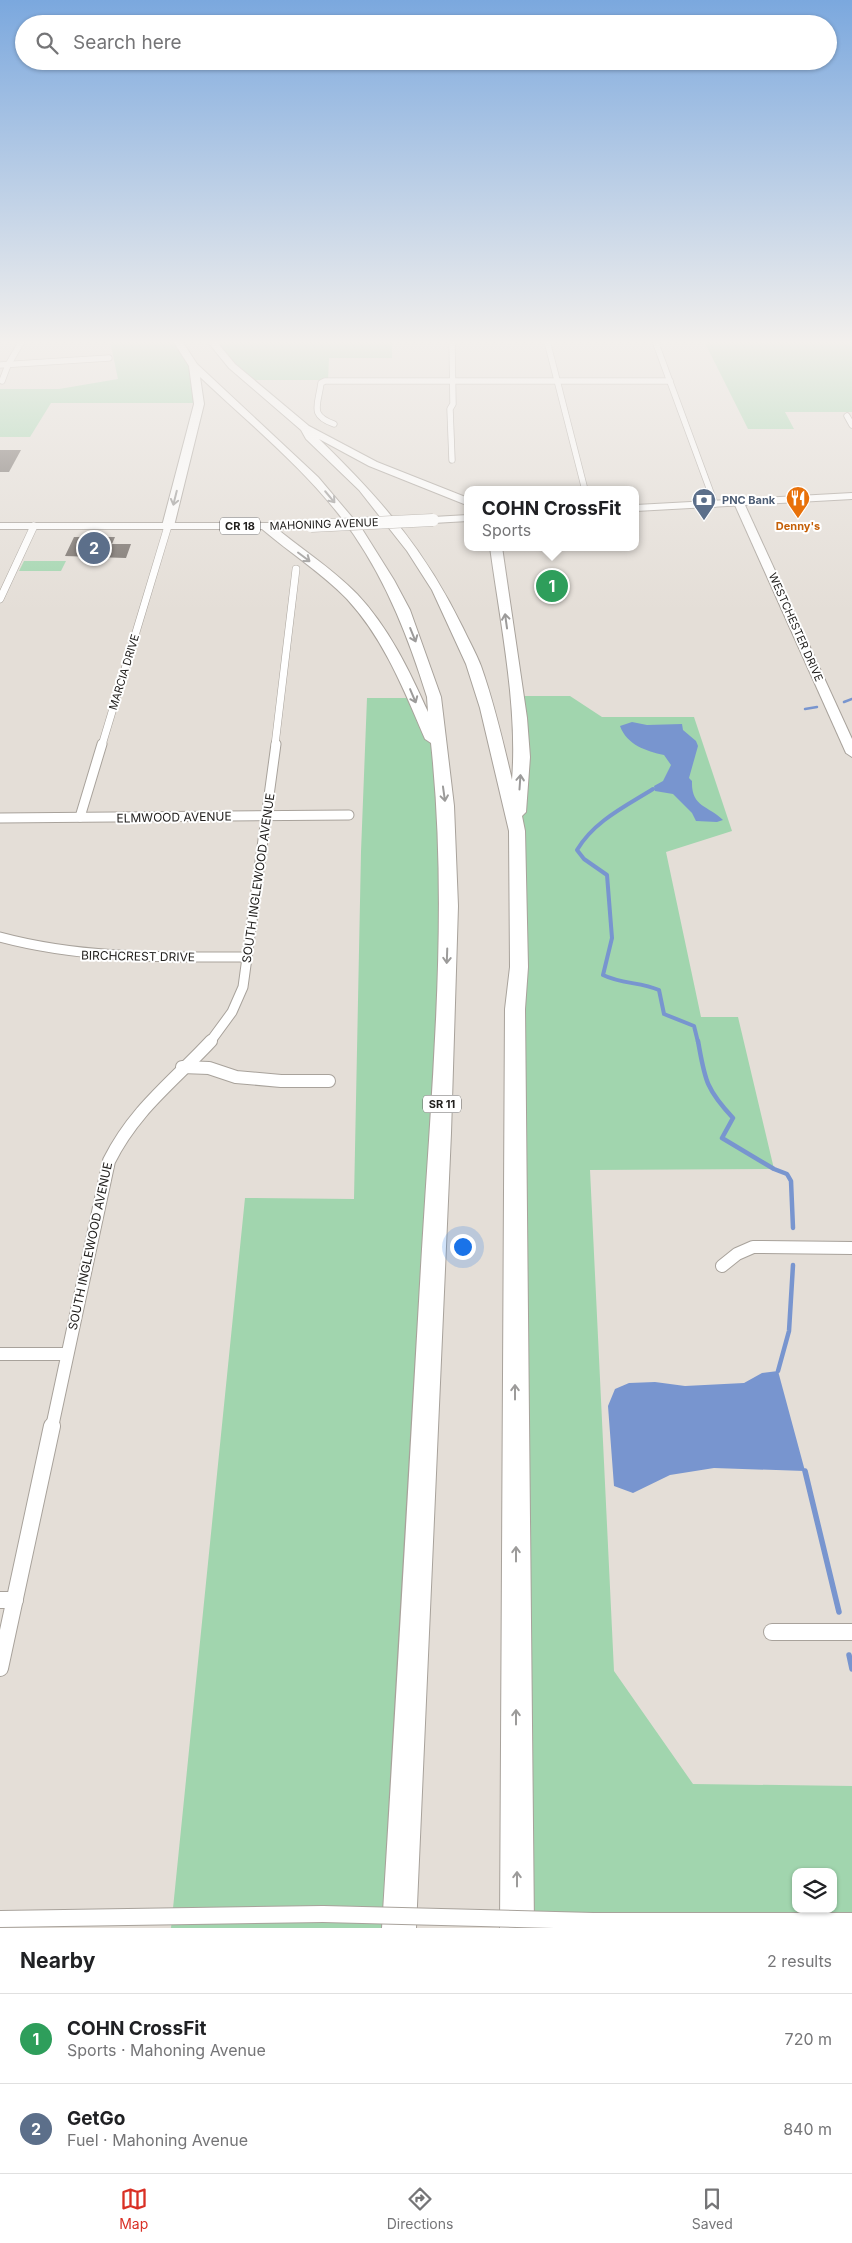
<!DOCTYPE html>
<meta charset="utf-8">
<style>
:root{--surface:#fff;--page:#f6f6f6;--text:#202124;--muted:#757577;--line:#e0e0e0;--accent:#d93025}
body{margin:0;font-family:Inter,sans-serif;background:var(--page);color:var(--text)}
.controls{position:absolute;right:15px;bottom:15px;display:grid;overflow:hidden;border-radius:10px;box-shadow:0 1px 4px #0004}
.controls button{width:45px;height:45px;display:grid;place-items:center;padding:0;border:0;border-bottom:1px solid var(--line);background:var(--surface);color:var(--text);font:25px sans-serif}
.you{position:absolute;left:462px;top:1246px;width:18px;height:18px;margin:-12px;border:4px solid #fff;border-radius:50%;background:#1a73e8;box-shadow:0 0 0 8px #1a73e833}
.badge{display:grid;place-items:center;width:32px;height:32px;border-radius:50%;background:var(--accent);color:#fff;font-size:16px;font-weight:700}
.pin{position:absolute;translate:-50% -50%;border:2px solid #fff;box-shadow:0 1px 5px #0006}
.popup{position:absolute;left:464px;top:486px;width:175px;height:65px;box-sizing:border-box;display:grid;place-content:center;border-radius:10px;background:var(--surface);filter:drop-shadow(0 1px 4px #0005);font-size:16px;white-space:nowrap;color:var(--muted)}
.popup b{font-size:19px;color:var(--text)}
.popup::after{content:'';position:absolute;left:50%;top:100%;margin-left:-10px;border:10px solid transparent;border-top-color:var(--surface)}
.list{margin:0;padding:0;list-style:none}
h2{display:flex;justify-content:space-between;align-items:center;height:65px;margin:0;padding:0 20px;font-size:21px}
h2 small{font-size:16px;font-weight:400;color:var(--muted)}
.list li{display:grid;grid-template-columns:32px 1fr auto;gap:15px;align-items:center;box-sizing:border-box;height:90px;padding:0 20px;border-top:1px solid var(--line)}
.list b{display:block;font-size:19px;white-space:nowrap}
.list p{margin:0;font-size:16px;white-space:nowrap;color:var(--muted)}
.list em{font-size:16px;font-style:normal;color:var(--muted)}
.icon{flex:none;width:28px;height:28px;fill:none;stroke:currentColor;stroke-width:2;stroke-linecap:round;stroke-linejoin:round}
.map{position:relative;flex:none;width:852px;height:1928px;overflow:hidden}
.search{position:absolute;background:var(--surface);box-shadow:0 1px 4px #0004;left:15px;right:15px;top:15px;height:55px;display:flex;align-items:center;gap:12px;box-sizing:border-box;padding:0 18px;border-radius:28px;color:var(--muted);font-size:19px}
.sheet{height:245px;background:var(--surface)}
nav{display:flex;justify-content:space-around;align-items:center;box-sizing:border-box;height:70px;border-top:1px solid var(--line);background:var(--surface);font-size:14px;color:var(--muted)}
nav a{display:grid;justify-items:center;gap:2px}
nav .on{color:var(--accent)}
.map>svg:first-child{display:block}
.green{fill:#a1d5ae;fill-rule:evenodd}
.water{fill:#7895cf}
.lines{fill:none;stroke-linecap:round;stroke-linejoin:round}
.stream-far3{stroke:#7895cf;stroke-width:2.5}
.stream-far2{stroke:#7895cf;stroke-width:4}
.stream-far1{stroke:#7895cf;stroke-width:4.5}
.stream{stroke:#7895cf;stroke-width:5.5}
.building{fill:#756e69}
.street-far4-casing{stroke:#a8a29b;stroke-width:7}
.street-far3-casing{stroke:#a8a29b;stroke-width:8}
.street-far2-casing{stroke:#a8a29b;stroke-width:11}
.street-far1-casing{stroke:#a8a29b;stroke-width:14}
.street-casing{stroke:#a8a29b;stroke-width:18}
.secondary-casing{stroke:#a8a29b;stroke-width:2}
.primary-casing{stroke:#a8a29b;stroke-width:2}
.highway-casing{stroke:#a8a29b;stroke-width:2}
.street-far4{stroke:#fff;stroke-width:5.5}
.street-far3{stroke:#fff;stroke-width:7}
.street-far2{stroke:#fff;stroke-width:9}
.street-far1{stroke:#fff;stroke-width:12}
.street{stroke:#fff;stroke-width:16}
.secondary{fill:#fff;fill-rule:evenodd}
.primary{fill:#fff;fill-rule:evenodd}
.highway{fill:#fff;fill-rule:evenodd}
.street-bridge-casing{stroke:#a8a29b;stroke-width:18;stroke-linecap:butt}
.primary-bridge-casing{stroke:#a8a29b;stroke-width:13;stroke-linecap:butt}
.street-bridge{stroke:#fff;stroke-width:16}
.primary-bridge{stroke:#fff;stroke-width:12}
.oneway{stroke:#9c9b9a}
.labels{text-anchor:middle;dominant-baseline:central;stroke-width:4;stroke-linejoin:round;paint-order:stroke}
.far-service-label{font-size:11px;font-weight:bold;fill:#4e5e75;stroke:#fff;text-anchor:start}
.far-street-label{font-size:11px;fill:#22201e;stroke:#fff}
.shield{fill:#fff;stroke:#646362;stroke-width:1}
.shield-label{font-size:11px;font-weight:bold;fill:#22201e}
.far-food-label{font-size:11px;font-weight:bold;fill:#c56008;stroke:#fff}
.street-label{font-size:12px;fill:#22201e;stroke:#fff}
</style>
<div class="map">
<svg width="852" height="1928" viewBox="0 0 852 1928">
<rect width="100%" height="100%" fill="#e4ded7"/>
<g class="green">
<polygon points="110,341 177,341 194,366 199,403 51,403 30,437 0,437 0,389 59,389 118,379"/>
<polygon points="211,341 392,341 392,358 329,358 328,380 249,380"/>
<polygon points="704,341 852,341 852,412 785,412 794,429 748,429"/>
<polygon points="24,561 66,561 61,571 19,571"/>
<path d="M 517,696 L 570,696 L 602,717 L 694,717 L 732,831 L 666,852 L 701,1017 L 738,1017 L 774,1169 L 590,1170 L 614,1671 L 693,1784 L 852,1786 L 852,1928 L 517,1928 ZM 796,1872 L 833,1872 L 833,1909 L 796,1909 Z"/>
<polygon points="367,698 414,698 439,753 446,806 399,1928 171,1928 245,1198 354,1199 361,852"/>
</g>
<g class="water">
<path d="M 632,722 L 647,725 L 682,724 L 683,730 L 696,741 L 698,746 L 689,778 L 692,781 C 691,807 708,805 723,820 L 717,822 L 696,821 L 692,813 L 673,794 L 655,791 L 654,786 L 663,781 L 671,765 L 664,755 C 646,751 627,745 620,726 Z"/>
<polygon points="778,1371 805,1471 714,1468 670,1475 633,1493 614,1486 608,1406 615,1389 629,1383 655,1382 685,1386 744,1383 762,1373"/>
</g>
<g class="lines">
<g class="stream-far3">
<polyline points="844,702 852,699"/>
<polyline points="805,709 817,707"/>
</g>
<path class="stream-far2" d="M 653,789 C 626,806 594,821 577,850 L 584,859 L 607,875 L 612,938 L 603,975 C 621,984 641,982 659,990 L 664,1014 L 694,1026 L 698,1042"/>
<g class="stream-far1">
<path d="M 698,1041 C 705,1079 705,1088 733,1118 L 722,1138 L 774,1169 L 787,1174 L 791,1181 L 793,1228"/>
<polyline points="778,1371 789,1331 793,1265"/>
</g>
<g class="stream">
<polyline points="805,1471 839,1612"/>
<polyline points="849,1655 852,1669"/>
</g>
</g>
<g class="building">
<polygon points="0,450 21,450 9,472 0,472"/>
<polygon points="74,537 115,537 112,544 131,544 126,558 65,556"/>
</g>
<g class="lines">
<g class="street-far4-casing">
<g id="street-far4">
<polyline points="452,341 453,404 450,409 452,460"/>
<polyline points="547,341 585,490"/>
<polyline points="655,341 715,504"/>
<polyline points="0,365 109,358"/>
<polyline points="2,381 8,365 22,341"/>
<polyline points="847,416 852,425"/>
<path d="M 334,424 C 309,415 318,406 321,383 L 325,381 L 670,381"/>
</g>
</g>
<g class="street-far3-casing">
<g id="street-far3">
<polyline points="0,599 34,526"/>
<polyline points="102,745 168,526"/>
<polyline points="275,745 296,569"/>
</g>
</g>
<g class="street-far2-casing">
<g id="street-far2">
<polyline points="80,817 102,744"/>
<polyline points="0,818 349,815"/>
<path d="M 0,937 C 82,959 163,957 247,957"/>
<polyline points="210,1042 232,1012 243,987 276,744"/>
</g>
</g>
<g class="street-far1-casing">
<g id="street-far1">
<polyline points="182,1067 209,1068 236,1077 281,1081 329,1081"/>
<polyline points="722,1266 737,1254 753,1247 852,1248"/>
<polyline points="0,1354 67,1354"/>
<path d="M 52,1427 L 109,1161 C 135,1109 173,1082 211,1041"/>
</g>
</g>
<g class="street-casing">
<g id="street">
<polyline points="0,1600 15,1600"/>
<polyline points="772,1632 852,1632"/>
<polyline points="0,1668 52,1426"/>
<polyline points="0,1919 323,1914"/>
<polyline points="593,1921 852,1921"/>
</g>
</g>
<g class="secondary-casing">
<polygon id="secondary" points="736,501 744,503 852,739 852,757 846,753 734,503"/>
</g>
<g class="primary-casing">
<g id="primary">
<polygon points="852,493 852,499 636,511 636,505"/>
<polygon points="468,515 468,521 433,523 428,520 433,517"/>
<polygon points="0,523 311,523 316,526 311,529 0,529"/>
</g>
</g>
<g class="highway-casing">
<g id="highway">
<path d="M 173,341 L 182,341 L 197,364 L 318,477 L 362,529 L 394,580 L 410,610 L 441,697 L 454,806 L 458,906 L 451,1133 L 416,1928 L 382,1928 C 396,1702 409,1476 422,1249 C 432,1081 449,911 431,743 L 425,739 C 404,690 384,639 347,599 C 322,573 290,553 262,529 L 262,523 L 270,523 C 298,547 331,567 357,594 C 389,628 409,670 428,712 L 427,697 C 409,639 388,585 354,535 C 313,475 253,427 200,377 L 204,404 L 174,526 L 172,529 L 164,529 L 162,526 L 194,404 L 189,366 Z"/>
<path d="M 207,341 L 216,341 L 235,364 L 309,426 L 377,462 L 468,498 L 468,505 L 464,504 L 369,466 L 319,439 C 381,499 425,550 463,628 C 469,641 476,653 481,666 C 494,703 503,741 512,780 C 518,707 500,621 490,547 L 502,547 L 527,718 L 530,757 L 526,812 L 522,816 L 525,831 L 528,967 L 525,1009 L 534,1928 L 500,1928 L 505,1009 L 510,967 L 509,831 L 480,708 L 466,664 L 432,590 L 407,551 L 359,490 L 306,439 L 301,430 L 229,368 Z"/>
</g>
</g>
<use href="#street-far4" class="street-far4"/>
<use href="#street-far3" class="street-far3"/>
<use href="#street-far2" class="street-far2"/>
<use href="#street-far1" class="street-far1"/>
<use href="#street" class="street"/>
<use href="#secondary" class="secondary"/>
<use href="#primary" class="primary"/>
<use href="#highway" class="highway"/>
<g class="street-bridge-casing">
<polyline id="street-bridge" points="323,1914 593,1921"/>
</g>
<g class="primary-bridge-casing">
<polyline id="primary-bridge" points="311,526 433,520"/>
</g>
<use href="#street-bridge" class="street-bridge"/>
<use href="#primary-bridge" class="primary-bridge"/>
</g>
<defs><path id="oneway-shaft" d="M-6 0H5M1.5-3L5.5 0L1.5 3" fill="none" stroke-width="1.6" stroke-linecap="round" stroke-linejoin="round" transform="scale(1.25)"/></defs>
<g class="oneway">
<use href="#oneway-shaft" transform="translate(330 497) rotate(50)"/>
<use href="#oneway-shaft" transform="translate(175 498) rotate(104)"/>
<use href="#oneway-shaft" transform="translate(304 557) rotate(37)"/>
<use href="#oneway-shaft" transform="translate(506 621) rotate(-98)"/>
<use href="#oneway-shaft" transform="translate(413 635) rotate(68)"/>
<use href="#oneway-shaft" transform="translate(413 696) rotate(67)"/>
<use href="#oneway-shaft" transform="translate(520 782) rotate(-86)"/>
<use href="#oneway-shaft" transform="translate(444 794) rotate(82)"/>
<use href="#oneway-shaft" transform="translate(447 956) rotate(92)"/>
<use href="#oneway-shaft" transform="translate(515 1392) rotate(-90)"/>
<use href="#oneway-shaft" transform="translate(516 1554) rotate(-90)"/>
<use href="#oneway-shaft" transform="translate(516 1717) rotate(-90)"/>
<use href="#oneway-shaft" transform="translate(517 1879) rotate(-90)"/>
</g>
<linearGradient id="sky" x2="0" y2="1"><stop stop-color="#7ba8de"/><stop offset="0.56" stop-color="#f3f0ed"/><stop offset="1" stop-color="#f3f0ed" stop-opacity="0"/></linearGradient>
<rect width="852" height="611" fill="url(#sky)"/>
<defs>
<g id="restaurant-pin" transform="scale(1.25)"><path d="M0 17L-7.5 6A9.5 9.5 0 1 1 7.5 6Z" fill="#e8710a" stroke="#fff"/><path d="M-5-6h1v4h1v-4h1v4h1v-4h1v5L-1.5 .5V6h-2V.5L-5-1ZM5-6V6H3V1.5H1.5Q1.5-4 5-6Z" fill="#fff"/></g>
<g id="bank-pin" transform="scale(1.25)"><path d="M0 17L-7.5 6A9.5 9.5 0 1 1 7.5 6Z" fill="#5c6f8a" stroke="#fff"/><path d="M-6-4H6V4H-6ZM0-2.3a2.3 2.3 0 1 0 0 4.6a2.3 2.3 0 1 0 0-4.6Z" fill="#fff"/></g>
</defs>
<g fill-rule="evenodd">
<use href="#restaurant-pin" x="798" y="498"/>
<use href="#bank-pin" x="704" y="500"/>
</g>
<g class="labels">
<g class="far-service-label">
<text x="722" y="500">PNC Bank</text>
</g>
<g class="far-street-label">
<text transform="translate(324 524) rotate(-2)">MAHONING AVENUE</text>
<text transform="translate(796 627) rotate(66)">WESTCHESTER DRIVE</text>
<text transform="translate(124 672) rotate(-73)">MARCIA DRIVE</text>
</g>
<g class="shield">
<rect x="220" y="517.5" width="40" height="17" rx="4"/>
<rect x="423" y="1095.5" width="38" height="17" rx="4"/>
</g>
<g class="shield-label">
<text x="240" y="526">CR 18</text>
<text x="442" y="1104">SR 11</text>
</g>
<g class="far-food-label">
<text x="798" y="526">Denny's</text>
</g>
<g class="street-label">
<text transform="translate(174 817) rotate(-1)">ELMWOOD AVENUE</text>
<text transform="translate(258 878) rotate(-82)">SOUTH INGLEWOOD AVENUE</text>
<text transform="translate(138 956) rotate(1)">BIRCHCREST DRIVE</text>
<text transform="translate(90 1246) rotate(-78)">SOUTH INGLEWOOD AVENUE</text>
</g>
</g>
</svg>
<div class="controls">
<button><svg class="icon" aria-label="layers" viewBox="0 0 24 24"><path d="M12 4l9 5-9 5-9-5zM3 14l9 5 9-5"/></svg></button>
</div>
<div class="you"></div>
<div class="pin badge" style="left:552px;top:586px;background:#2e9e5b">1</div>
<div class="popup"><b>COHN CrossFit</b>Sports</div>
<div class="pin badge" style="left:94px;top:548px;background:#5c6f8a">2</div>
<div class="search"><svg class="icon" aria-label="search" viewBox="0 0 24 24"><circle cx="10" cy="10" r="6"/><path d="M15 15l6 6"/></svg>Search here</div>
</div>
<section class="sheet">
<h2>Nearby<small>2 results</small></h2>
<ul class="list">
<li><span class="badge" style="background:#2e9e5b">1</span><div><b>COHN CrossFit</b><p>Sports · Mahoning Avenue</p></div><em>720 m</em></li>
<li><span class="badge" style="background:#5c6f8a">2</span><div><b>GetGo</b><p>Fuel · Mahoning Avenue</p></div><em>840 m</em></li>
</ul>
</section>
<nav>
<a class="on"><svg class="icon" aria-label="map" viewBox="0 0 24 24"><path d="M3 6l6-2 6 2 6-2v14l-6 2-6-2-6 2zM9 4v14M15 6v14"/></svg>Map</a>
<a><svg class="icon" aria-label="directions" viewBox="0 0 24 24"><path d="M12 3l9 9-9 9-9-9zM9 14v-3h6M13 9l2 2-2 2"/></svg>Directions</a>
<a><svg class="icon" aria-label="saved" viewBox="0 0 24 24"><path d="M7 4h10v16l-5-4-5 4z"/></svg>Saved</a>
</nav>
